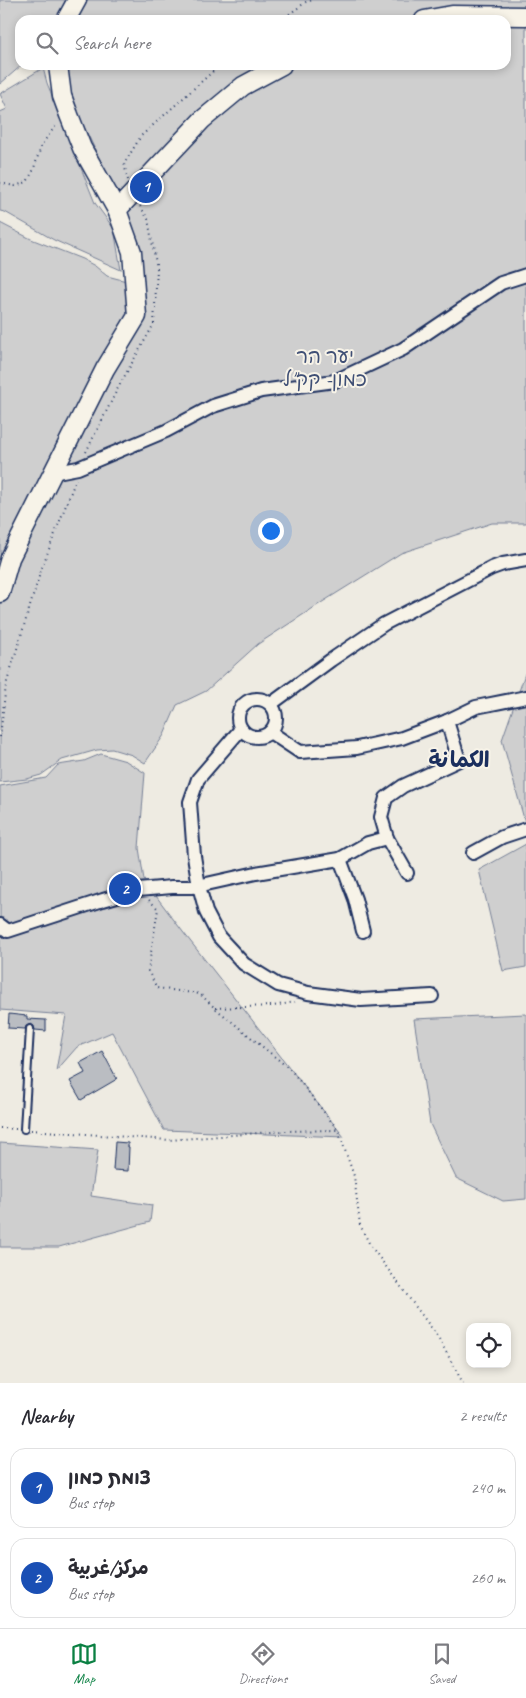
<!DOCTYPE html>
<meta charset="utf-8">
<style>
:root{--surface:#fff;--page:#f7f7f7;--text:#2b2b33;--muted:#7c7c81;--line:#e1e1e2;--accent:#0b8043}
body{margin:0;font-family:Caveat,"Playpen Sans Arabic","Playpen Sans Hebrew",sans-serif;background:var(--page);color:var(--text)}
.controls{position:absolute;right:15px;bottom:15px;display:grid;overflow:hidden;border-radius:10px;box-shadow:0 2px 8px #0003}
.controls button{width:45px;height:45px;display:grid;place-items:center;padding:0;border:0;border-bottom:1px solid var(--line);background:var(--surface);color:var(--text);font:25px sans-serif}
.you{position:absolute;left:270px;top:530px;width:18px;height:18px;margin:-12px;border:4px solid #fff;border-radius:50%;background:#1a73e8;box-shadow:0 0 0 8px #1a73e833}
.badge{display:grid;place-items:center;width:32px;height:32px;border-radius:50%;background:var(--accent);color:#fff;font-size:16px;font-weight:700}
.pin{position:absolute;translate:-50% -50%;border:2px solid #fff;box-shadow:0 1px 5px #0006}
.list{margin:0;padding:0;list-style:none}
h2{display:flex;justify-content:space-between;align-items:center;height:65px;margin:0;padding:0 20px;font-size:21px}
h2 small{font-size:16px;font-weight:400;color:var(--muted)}
.list li{display:grid;grid-template-columns:32px 1fr auto;gap:15px;align-items:center;box-sizing:border-box;height:80px;margin:0 10px 10px;padding:0 10px;border:1px solid var(--line);border-radius:15px}
.list b{display:block;font-size:19px;white-space:nowrap}
.list p{margin:0;font-size:16px;white-space:nowrap;color:var(--muted)}
.list em{font-size:16px;font-style:normal;color:var(--muted)}
.icon{flex:none;width:28px;height:28px;fill:none;stroke:currentColor;stroke-width:2;stroke-linecap:round;stroke-linejoin:round}
.map{position:relative;flex:none;width:526px;height:1383px;overflow:hidden}
.search{position:absolute;background:var(--surface);box-shadow:0 2px 8px #0003;left:15px;right:15px;top:15px;height:55px;display:flex;align-items:center;gap:12px;box-sizing:border-box;padding:0 18px;border-radius:15px;color:var(--muted);font-size:19px}
.sheet{height:245px;background:var(--surface)}
nav{display:flex;justify-content:space-around;align-items:center;box-sizing:border-box;height:70px;border-top:1px solid var(--line);background:var(--surface);font-size:14px;color:var(--muted)}
nav a{display:grid;justify-items:center;gap:2px}
nav .on{color:var(--accent)}
.map>svg:first-child{display:block}
.green{fill:#cfcfcf;stroke:#757f96}
.building{fill:#babdc2;stroke:#1b2f5e}
.lines{fill:none;stroke-linecap:round;stroke-linejoin:round}
.lane-casing{stroke:#1b2f5e;stroke-width:10}
.street-casing{stroke:#1b2f5e;stroke-width:16}
.secondary-casing{stroke:#1b2f5e;stroke-width:21}
.path{stroke:#1b2f5e;stroke-width:2;stroke-dasharray:1 4;stroke-linecap:butt}
.lane{stroke:#f7f3e8;stroke-width:6}
.street{stroke:#f7f3e8;stroke-width:12}
.secondary{stroke:#f7f3e8;stroke-width:18}
.labels{text-anchor:middle;dominant-baseline:central;stroke-width:4;stroke-linejoin:round;paint-order:stroke}
.park-label{font-size:20px;fill:#3f4f75;stroke:#f7f3e8}
.quarter-label{font-size:22px;font-weight:bold;fill:#1b2f5e;stroke:#f7f3e8}
</style>
<div class="map">
<svg width="526" height="1383" viewBox="0 0 526 1383">
<rect width="100%" height="100%" fill="#eeebe2"/>
<filter id="ink" filterUnits="userSpaceOnUse"><feTurbulence type="fractalNoise" baseFrequency=".02" numOctaves="2"/><feDisplacementMap in="SourceGraphic" scale="10" xChannelSelector="R" yChannelSelector="G"/><feConvolveMatrix kernelMatrix="1 2 1 2 8 2 1 2 1" color-interpolation-filters="sRGB"/></filter>
<g filter="url(#ink)">
<g class="green">
<polygon points="0,0 526,0 526,523 492,523 401,553 324,601 258,644 206,691 177,705 164,735 145,763 132,755 112,749 97,750 62,760 41,775 27,779 0,782 0,223 31,239 82,259 95,266 107,276 142,285 142,257 134,231 67,91 61,65 506,65 506,20 20,20 20,65 22,65 0,84"/>
<polygon points="43,68 47,83 95,203 114,229 121,270 54,240 5,212 0,211 0,112 7,109 0,94"/>
<polygon points="526,671 526,826 502,740"/>
<polygon points="101,754 126,761 145,773 139,848 144,880 183,932 344,1137 164,1130 112,1032 77,1047 56,1071 66,1015 0,1010 0,786 46,778 58,765 84,761"/>
<polygon points="526,844 526,967 503,971 479,870"/>
<polygon points="526,1014 526,1199 503,1201 456,1178 430,1124 414,1019"/>
<polygon points="0,1143 98,1150 91,1196 152,1205 150,1222 59,1247 0,1247"/>
</g>
<g class="building">
<polygon points="9,1014 27,1016 27,1019 46,1020 46,1031 35,1030 34,1026 31,1024 26,1026 25,1029 8,1028"/>
<polygon points="102,1051 117,1079 81,1100 70,1081 85,1073 80,1063"/>
<polygon points="115,1142 128,1143 128,1147 129,1147 128,1171 113,1170"/>
</g>
<g class="lines">
<g class="lane-casing">
<polyline id="lane" points="24,1129 30,1029"/>
</g>
<g class="street-casing">
<g id="street">
<polyline points="52,473 78,468 166,431 213,406 261,391 335,381 403,349 501,283 526,275"/>
<circle cx="257" cy="718" r="19"/>
<polyline points="271,704 331,660 384,624 492,568 503,564 526,560"/>
<polyline points="241,729 198,779 190,802 194,856 199,886 206,912 219,937 244,964 278,985 308,993 361,1000 432,996"/>
<polyline points="270,732 300,752 357,748 402,738 447,721"/>
<polyline points="387,838 381,817 386,798 403,786 459,760 447,721 476,707 526,697"/>
<polyline points="473,853 502,837 526,829"/>
<polyline points="340,859 355,899 363,931"/>
<polyline points="0,925 8,931 103,900 138,890 172,887 193,887 256,873 340,859 368,843 387,838 407,873"/>
</g>
</g>
<g class="secondary-casing">
<g id="secondary">
<polyline points="66,20 77,0"/>
<polyline points="424,20 452,15 526,16"/>
<polyline points="117,210 202,120 243,86 282,65"/>
<polyline points="0,593 10,558 105,369 137,316 132,252 117,210 82,148 69,115 62,96 58,65"/>
</g>
</g>
<g class="path">
<polyline points="281,20 306,2 313,0"/>
<polyline points="128,180 124,164 141,136 220,65"/>
<polyline points="0,183 15,186 27,182 33,171 42,144 57,124"/>
<polyline points="86,452 119,386 154,324 157,269 148,219 140,206"/>
<polyline points="0,737 6,685 41,570 76,479"/>
<polyline points="149,900 158,909 148,971 157,988 200,994 215,1008 291,1070 338,1130 354,1176 360,1225 370,1245 438,1337 463,1383"/>
<polyline points="215,1008 273,1006 295,1002"/>
<polyline points="0,1128 16,1129"/>
<polyline points="31,1130 169,1140 284,1131 338,1130"/>
</g>
<use href="#lane" class="lane"/>
<use href="#street" class="street"/>
<use href="#secondary" class="secondary"/>
</g>
</g>
<g class="labels">
<g class="park-label">
<text x="325" y="356">יער הר<tspan x="325" dy="23">כמון- קק"ל</tspan></text>
</g>
<g class="quarter-label">
<text x="459" y="760">الكمانة</text>
</g>
</g>
</svg>
<div class="controls">
<button><svg class="icon" aria-label="locate" viewBox="0 0 24 24"><circle cx="12" cy="12" r="6"/><path d="M12 2v4M12 18v4M2 12h4M18 12h4"/></svg></button>
</div>
<div class="you"></div>
<div class="pin badge" style="left:146px;top:187px;background:#1a4fb4">1</div>
<div class="pin badge" style="left:125px;top:889px;background:#1a4fb4">2</div>
<div class="search"><svg class="icon" aria-label="search" viewBox="0 0 24 24"><circle cx="10" cy="10" r="6"/><path d="M15 15l6 6"/></svg>Search here</div>
</div>
<section class="sheet">
<h2>Nearby<small>2 results</small></h2>
<ul class="list">
<li><span class="badge" style="background:#1a4fb4">1</span><div><b>צומת כמון</b><p>Bus stop</p></div><em>240 m</em></li>
<li><span class="badge" style="background:#1a4fb4">2</span><div><b>مركز/غربية</b><p>Bus stop</p></div><em>260 m</em></li>
</ul>
</section>
<nav>
<a class="on"><svg class="icon" aria-label="map" viewBox="0 0 24 24"><path d="M3 6l6-2 6 2 6-2v14l-6 2-6-2-6 2zM9 4v14M15 6v14"/></svg>Map</a>
<a><svg class="icon" aria-label="directions" viewBox="0 0 24 24"><path d="M12 3l9 9-9 9-9-9zM9 14v-3h6M13 9l2 2-2 2"/></svg>Directions</a>
<a><svg class="icon" aria-label="saved" viewBox="0 0 24 24"><path d="M7 4h10v16l-5-4-5 4z"/></svg>Saved</a>
</nav>
